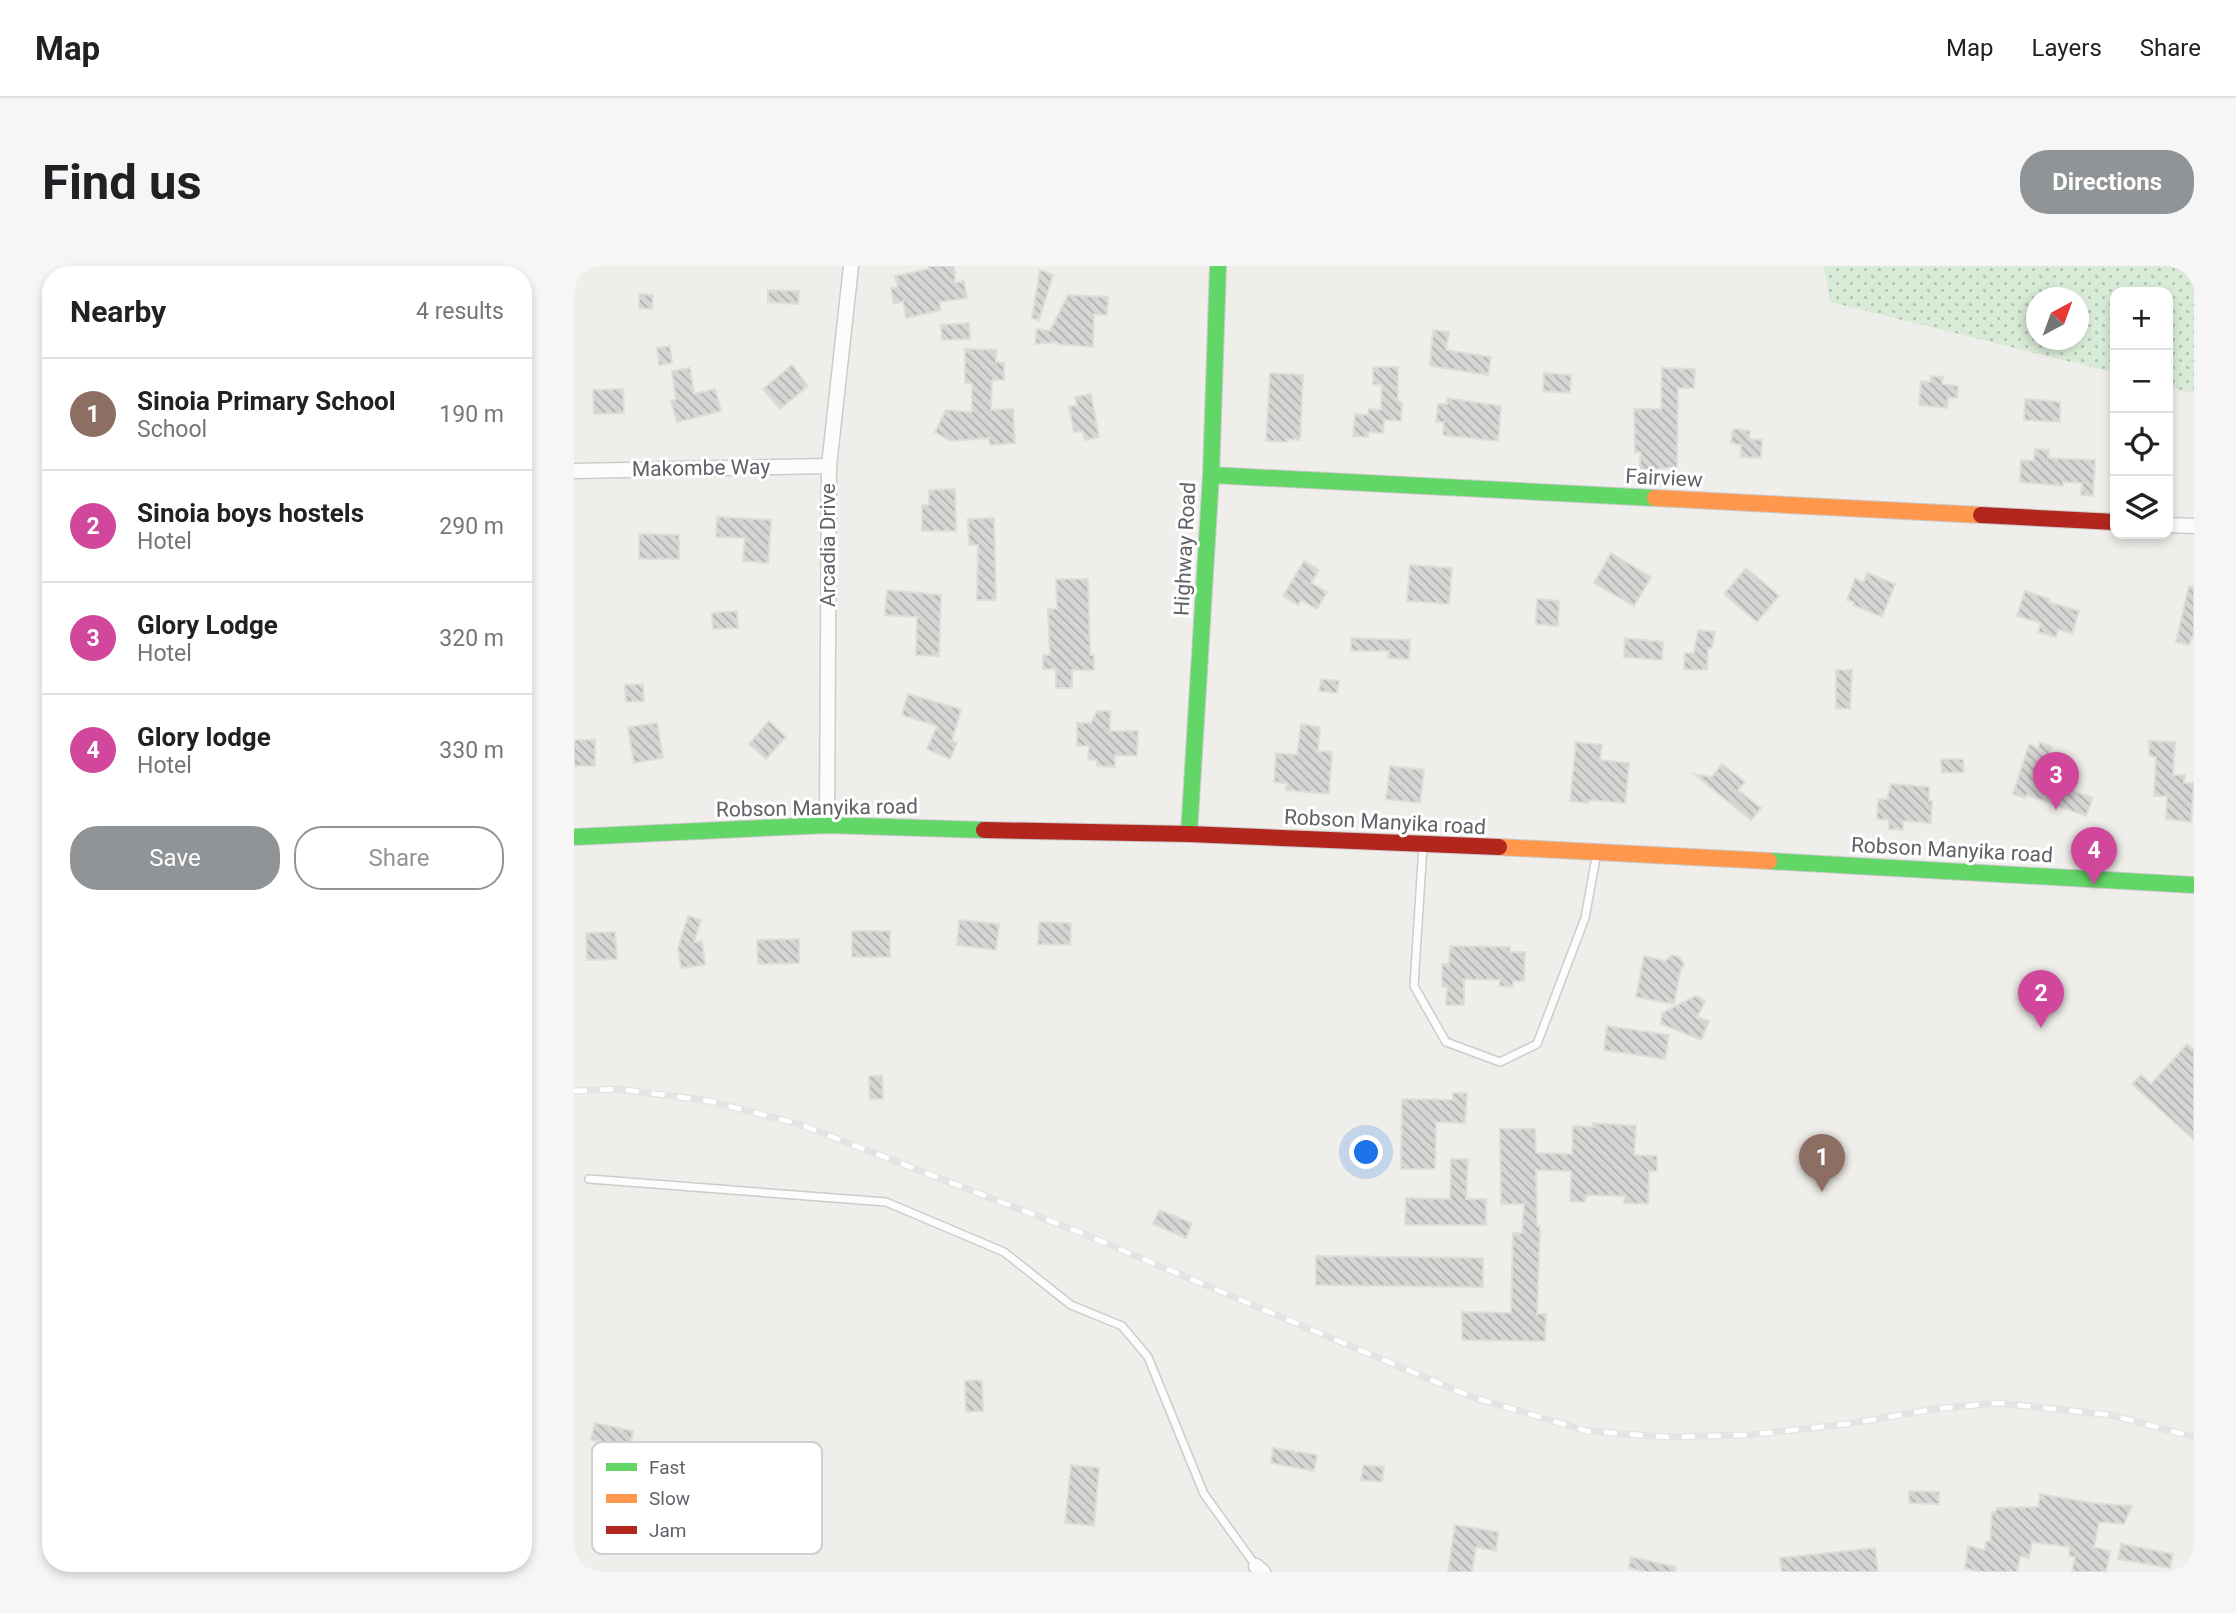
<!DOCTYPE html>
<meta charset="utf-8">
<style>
:root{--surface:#fff;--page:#f6f6f6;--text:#202124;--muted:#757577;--line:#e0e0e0;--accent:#919496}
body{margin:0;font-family:Roboto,sans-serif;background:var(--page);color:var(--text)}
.controls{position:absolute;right:21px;top:21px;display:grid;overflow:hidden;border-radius:14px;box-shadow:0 4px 10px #0003}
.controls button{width:63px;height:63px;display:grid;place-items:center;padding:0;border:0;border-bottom:2px solid var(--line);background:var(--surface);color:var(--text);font:35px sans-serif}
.compass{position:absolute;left:1452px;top:21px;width:63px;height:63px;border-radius:50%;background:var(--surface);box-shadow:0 4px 10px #0003;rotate:41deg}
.you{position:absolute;left:793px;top:887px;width:24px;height:24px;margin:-18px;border:5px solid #fff;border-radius:50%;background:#1a73e8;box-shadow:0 0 0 10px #1a73e833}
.badge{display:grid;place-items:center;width:46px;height:46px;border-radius:50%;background:var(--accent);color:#fff;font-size:23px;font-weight:700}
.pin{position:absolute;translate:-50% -58px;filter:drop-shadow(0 2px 4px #0008)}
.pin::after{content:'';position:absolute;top:37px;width:24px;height:21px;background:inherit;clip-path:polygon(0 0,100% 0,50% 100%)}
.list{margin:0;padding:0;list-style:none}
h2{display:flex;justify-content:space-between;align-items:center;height:91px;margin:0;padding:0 28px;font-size:30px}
h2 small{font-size:23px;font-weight:400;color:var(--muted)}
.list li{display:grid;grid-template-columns:46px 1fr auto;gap:21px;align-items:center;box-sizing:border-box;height:112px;padding:0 28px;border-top:2px solid var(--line)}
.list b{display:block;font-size:26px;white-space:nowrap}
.list p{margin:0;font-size:23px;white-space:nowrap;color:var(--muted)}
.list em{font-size:23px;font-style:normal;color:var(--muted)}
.actions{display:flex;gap:14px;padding:21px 28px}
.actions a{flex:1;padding:16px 0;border:2px solid var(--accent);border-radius:28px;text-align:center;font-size:24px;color:var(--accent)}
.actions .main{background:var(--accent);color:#fff}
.icon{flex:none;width:38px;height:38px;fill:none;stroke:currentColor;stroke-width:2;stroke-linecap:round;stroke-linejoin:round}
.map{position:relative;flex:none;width:1620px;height:1306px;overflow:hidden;border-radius:28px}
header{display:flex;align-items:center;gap:42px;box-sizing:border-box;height:98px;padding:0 35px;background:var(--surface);border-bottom:2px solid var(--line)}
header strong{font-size:33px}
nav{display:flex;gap:38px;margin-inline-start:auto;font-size:24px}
.intro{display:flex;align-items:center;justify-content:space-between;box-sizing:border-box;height:168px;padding:0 42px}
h1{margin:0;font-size:49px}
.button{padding:18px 32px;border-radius:28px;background:var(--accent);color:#fff;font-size:24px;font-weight:700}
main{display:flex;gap:42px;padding:0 42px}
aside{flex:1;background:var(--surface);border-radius:28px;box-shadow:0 4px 10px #0003}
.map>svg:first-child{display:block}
.grass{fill:url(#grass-dots);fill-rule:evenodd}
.building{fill:url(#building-back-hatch);stroke:#deddd9;stroke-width:2}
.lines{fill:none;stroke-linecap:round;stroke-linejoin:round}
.lane-casing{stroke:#cbcccc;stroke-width:10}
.street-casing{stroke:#cbcccc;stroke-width:17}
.fast-casing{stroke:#cacacb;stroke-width:18}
.slow-casing{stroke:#cacacb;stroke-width:18}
.jam-casing{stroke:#cacacb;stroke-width:18}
.lane{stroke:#fdfcfc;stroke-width:7}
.street{stroke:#fdfcfc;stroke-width:14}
.fast{stroke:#63d668;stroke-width:16}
.slow{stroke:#ff974d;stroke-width:16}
.jam{stroke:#b3261e;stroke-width:16}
.rail-casing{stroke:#e4e4e4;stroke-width:7}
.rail{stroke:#fff;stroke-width:4.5;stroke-dasharray:13;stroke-linecap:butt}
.labels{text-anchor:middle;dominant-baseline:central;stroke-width:6;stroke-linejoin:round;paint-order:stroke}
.street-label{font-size:21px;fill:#5f6368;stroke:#fff}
.key{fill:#fff;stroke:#cfd0d2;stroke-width:2}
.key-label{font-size:19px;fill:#5f6368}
</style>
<header>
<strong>Map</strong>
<nav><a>Map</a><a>Layers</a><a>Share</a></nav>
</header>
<div class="intro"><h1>Find us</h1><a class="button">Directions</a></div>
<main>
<aside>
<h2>Nearby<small>4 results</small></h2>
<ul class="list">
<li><span class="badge" style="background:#8d6e63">1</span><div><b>Sinoia Primary School</b><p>School</p></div><em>190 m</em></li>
<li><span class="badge" style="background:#d1479c">2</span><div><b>Sinoia boys hostels</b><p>Hotel</p></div><em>290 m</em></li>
<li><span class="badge" style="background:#d1479c">3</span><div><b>Glory Lodge</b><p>Hotel</p></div><em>320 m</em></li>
<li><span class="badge" style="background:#d1479c">4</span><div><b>Glory lodge</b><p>Hotel</p></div><em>330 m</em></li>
</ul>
<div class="actions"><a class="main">Save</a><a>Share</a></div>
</aside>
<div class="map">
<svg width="1620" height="1306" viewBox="0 0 1620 1306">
<defs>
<pattern id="grass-dots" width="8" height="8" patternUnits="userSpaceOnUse" patternTransform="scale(1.75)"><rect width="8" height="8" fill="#d8ebd6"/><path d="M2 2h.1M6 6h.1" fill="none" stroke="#b2c2b1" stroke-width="1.8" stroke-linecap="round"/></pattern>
<pattern id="building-back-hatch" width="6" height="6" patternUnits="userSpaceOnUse" patternTransform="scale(1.75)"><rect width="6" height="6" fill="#d6d5d3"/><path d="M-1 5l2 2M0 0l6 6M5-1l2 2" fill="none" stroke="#b1b0af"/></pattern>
</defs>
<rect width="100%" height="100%" fill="#efeeea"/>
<path class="grass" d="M 1250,0 L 1620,0 L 1620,127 L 1594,121 L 1594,26 L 1541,26 L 1541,107 L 1256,36 ZM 1462,32 L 1504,32 L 1504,74 L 1462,74 Z"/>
<g class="building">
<polygon points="355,0 380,0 381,17 390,15 393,32 365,36 367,44 332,52 329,35 320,38 317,22 324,21 321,10 355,3"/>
<polygon points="466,4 479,9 465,54 458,52"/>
<polygon points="194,24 225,25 224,38 194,36"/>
<polygon points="65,28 79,29 78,43 65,42"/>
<polygon points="494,29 534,31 533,49 520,48 519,81 484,78 483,76 461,78 463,63 476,65"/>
<polygon points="395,57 396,73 368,74 367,59"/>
<polygon points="859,64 875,66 872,84 917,91 914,109 856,100"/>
<polygon points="96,80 98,97 85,99 83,82"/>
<polygon points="391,83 422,84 422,96 430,97 430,114 418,114 417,144 439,143 441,177 416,179 415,172 377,175 361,166 372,144 398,146 398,117 391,117"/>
<polygon points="218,99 234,120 206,143 189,123"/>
<polygon points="799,101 824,101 824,135 828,136 827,155 810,154 809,167 794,166 794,171 779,170 781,148 794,149 795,143 807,144 808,119 799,119"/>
<polygon points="116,102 120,128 141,123 147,145 103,156 97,135 102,133 98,105"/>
<polygon points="1088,102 1121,103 1120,122 1104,122 1103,201 1065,205 1067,186 1061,187 1060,143 1087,143"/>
<polygon points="696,107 729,109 726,174 713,173 713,176 692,175"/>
<polygon points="970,107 997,109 996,127 969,125"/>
<polygon points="1357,110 1369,111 1368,118 1384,120 1383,132 1374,131 1373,142 1345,139 1347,115 1356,116"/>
<polygon points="49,123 50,147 20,148 19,124"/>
<polygon points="517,128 525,171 511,174 509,165 500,166 495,141 503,139 501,131"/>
<polygon points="873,132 927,140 924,175 869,169 870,156 862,156 864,138 873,138"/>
<polygon points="1451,133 1486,136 1486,156 1450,154"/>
<polygon points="1159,163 1176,165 1175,173 1188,174 1187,192 1167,191 1167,179 1157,177"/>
<polygon points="1461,183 1475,184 1474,192 1521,194 1519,230 1507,229 1508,217 1489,216 1489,220 1446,216 1447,194 1460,195"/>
<polygon points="381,223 382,265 348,265 348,239 355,239 355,224"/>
<polygon points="143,251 197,254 194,297 169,295 171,272 142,271"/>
<polygon points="420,252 422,334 403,334 404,279 395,279 394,253"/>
<polygon points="65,268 105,269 105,293 65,293"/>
<polygon points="1037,287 1077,311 1060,340 1020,317"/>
<polygon points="730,295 745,304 737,317 753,326 743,343 727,334 724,339 709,330"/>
<polygon points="836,299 878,302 875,338 833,335"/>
<polygon points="1172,302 1205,330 1183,356 1150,328"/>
<polygon points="1293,307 1321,318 1308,351 1279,339 1280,336 1273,334 1281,312 1290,316"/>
<polygon points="482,313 514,313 516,389 520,389 520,404 498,404 498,422 482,422 482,403 469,403 469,389 476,389 474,343 483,343"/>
<polygon points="1615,320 1620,321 1620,367 1615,379 1602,376"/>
<polygon points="313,324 367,329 365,390 342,389 343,351 311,349"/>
<polygon points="1451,325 1476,333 1475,336 1505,345 1498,368 1484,363 1482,371 1464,366 1467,357 1443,350"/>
<polygon points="963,333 985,335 984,360 962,358"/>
<polygon points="163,345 164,362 139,363 138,347"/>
<polygon points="1124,364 1141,366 1138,382 1134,382 1133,404 1110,403 1111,387 1120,387"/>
<polygon points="777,372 836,374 835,393 814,392 815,385 777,385"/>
<polygon points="1051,372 1089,376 1088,394 1050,391"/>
<polygon points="1262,404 1278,404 1276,443 1262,442"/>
<polygon points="747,413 765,415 763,427 745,425"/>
<polygon points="69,418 70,435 52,436 51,419"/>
<polygon points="334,428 387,443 378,475 383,477 376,493 353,483 363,460 328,449"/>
<polygon points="523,445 536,445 536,465 564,465 563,490 541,489 541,501 523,500 523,494 514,493 515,480 503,480 503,457 517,457"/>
<polygon points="195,455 212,471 192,493 175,478"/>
<polygon points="83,457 89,492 60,497 54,461"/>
<polygon points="727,458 746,461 744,485 758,486 755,528 712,524 713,517 700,516 702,487 723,489"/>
<rect x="0" y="474" width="21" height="26"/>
<polygon points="1575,475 1601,476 1599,509 1611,509 1610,517 1620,517 1617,556 1592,553 1593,530 1580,530 1582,491 1575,490"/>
<polygon points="1002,476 1028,479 1026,494 1055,497 1051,537 1015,534 1014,537 996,535"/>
<polygon points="1466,476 1478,481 1465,512 1519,532 1512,550 1453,529 1451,532 1439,528 1455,478 1464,482"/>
<polygon points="1367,493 1389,493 1390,506 1368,507"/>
<polygon points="1148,498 1171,516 1164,524 1187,542 1177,554 1120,508 1138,511"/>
<polygon points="816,500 850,504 846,537 812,533"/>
<polygon points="1317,518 1355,521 1355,535 1358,535 1357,557 1329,555 1329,564 1315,563 1315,554 1303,553 1304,533 1313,533"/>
<polygon points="114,650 127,654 120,676 128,675 131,699 107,702 104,682"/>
<polygon points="385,654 425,658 422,684 383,679"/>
<polygon points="465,656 497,657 496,679 464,678"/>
<rect x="278" y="665" width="38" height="26"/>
<polygon points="41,666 43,693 13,694 12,667"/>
<polygon points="225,673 225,697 184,698 183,674"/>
<polygon points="876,680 936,681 936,686 951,686 950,715 939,715 939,721 925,720 926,714 890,713 890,739 872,739 873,721 868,721 868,698 875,698"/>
<polygon points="1098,689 1106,691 1110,698 1106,706 1100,738 1062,731 1070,690 1091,695"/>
<polygon points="1121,730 1125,731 1131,736 1123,751 1135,755 1127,774 1087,758 1088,747"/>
<polygon points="1033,760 1095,769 1091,793 1030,784"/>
<polygon points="1613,778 1620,784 1620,874 1558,818 1567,809 1577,818"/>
<polygon points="295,810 308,810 309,833 296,833"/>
<polygon points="879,827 893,827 891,857 862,856 861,903 827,903 828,833 879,834"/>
<polygon points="1019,857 1062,860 1060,889 1083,890 1083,905 1075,905 1074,938 1050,937 1051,930 1012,929 1011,936 996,935 997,905 962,904 963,960 966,960 963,1048 972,1048 971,1075 888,1074 888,1046 937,1047 939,967 948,967 950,938 927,938 926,863 961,863 962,887 998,888 999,860 1019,861"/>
<polygon points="877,893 894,893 892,933 912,933 912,959 831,959 832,932 876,933"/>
<polygon points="585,944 618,957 612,972 579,958"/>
<polygon points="742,990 909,992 909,1021 742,1019"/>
<polygon points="408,1114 409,1145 392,1146 391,1115"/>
<polygon points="21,1157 59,1165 56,1181 17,1174"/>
<polygon points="699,1182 743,1189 740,1205 697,1197"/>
<polygon points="497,1199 525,1202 520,1260 491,1257"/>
<polygon points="789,1199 810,1201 808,1216 787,1214"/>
<polygon points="1335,1225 1365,1226 1365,1238 1335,1237"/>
<polygon points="1466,1228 1518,1237 1558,1240 1550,1258 1525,1256 1520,1281 1536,1285 1532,1306 1498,1306 1501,1291 1495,1290 1496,1281 1458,1276 1455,1292 1446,1290 1443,1306 1406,1306 1391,1302 1394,1280 1411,1284 1412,1275 1416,1276 1418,1246 1422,1246 1423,1242 1464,1241"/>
<polygon points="881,1259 924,1266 922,1285 902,1281 898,1306 874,1306"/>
<polygon points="1547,1278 1599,1288 1596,1302 1544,1293"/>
<polygon points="1301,1282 1304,1306 1208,1306 1206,1292"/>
<polygon points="1057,1291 1102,1301 1101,1306 1071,1306 1055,1302"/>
</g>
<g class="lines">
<g class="lane-casing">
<g id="lane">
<polyline points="849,580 840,720 872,776 926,796 963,778 1011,652 1023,586"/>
<polyline points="15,913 312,936 430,986 497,1039 548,1060 574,1091 630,1228 682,1300"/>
</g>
</g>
<g class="street-casing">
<g id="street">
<polyline points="0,205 255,200"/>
<polyline points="1594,259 1620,260"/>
<polyline points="253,559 255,200 277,0"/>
<polyline points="682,1300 689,1306"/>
</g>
</g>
<g class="fast-casing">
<g id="fast">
<polyline points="637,209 1081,232"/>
<polyline points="615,568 637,209 644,0"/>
<polyline points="0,571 253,559 410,564"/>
<polyline points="1195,595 1620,619"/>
</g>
</g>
<g class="slow-casing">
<g id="slow">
<polyline points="1081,232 1407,249"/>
<polyline points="925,581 1195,595"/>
</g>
</g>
<g class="jam-casing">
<g id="jam">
<polyline points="1407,249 1541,256"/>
<polyline points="410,564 615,568 925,581"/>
</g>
</g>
<use href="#lane" class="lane"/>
<use href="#street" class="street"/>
<use href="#fast" class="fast"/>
<use href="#slow" class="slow"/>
<use href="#jam" class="jam"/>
<g class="rail-casing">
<polyline id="rail" points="0,825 45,823 135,835 225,858 505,966 898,1131 1013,1165 1093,1171 1175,1169 1273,1158 1361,1143 1424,1137 1537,1149 1620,1171"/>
</g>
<use href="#rail" class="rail"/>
</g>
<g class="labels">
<g class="street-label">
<text transform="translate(127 202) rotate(-1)">Makombe Way</text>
<text transform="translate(1090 212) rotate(3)">Fairview</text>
<text transform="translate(254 279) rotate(-90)">Arcadia Drive</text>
<text transform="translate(611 283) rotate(-87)">Highway Road</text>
<text transform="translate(243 542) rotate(-1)">Robson Manyika road</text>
<text transform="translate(811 556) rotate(3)">Robson Manyika road</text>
<text transform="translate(1378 584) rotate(3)">Robson Manyika road</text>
</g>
</g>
<rect x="18" y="1176" width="230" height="112" rx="10" class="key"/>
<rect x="32" y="1197" width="31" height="8" fill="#63d668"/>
<rect x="32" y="1228" width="31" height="9" fill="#ff974d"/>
<rect x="32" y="1260" width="31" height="8" fill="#b3261e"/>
<g class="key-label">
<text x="75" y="1208">Fast</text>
<text x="75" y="1239">Slow</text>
<text x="75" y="1271">Jam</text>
</g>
</svg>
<div class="controls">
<button>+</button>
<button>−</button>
<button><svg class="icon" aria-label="locate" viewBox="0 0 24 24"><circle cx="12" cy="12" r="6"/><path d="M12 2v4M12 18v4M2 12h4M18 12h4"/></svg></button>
<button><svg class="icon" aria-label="layers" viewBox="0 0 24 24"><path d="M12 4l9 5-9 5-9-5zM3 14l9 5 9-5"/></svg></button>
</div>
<svg class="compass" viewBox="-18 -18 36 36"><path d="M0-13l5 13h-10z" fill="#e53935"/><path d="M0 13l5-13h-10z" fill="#757577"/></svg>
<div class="you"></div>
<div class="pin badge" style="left:1248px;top:926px;background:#8d6e63">1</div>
<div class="pin badge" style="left:1467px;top:762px;background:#d1479c">2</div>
<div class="pin badge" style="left:1482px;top:544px;background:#d1479c">3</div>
<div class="pin badge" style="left:1520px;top:619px;background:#d1479c">4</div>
</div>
</main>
